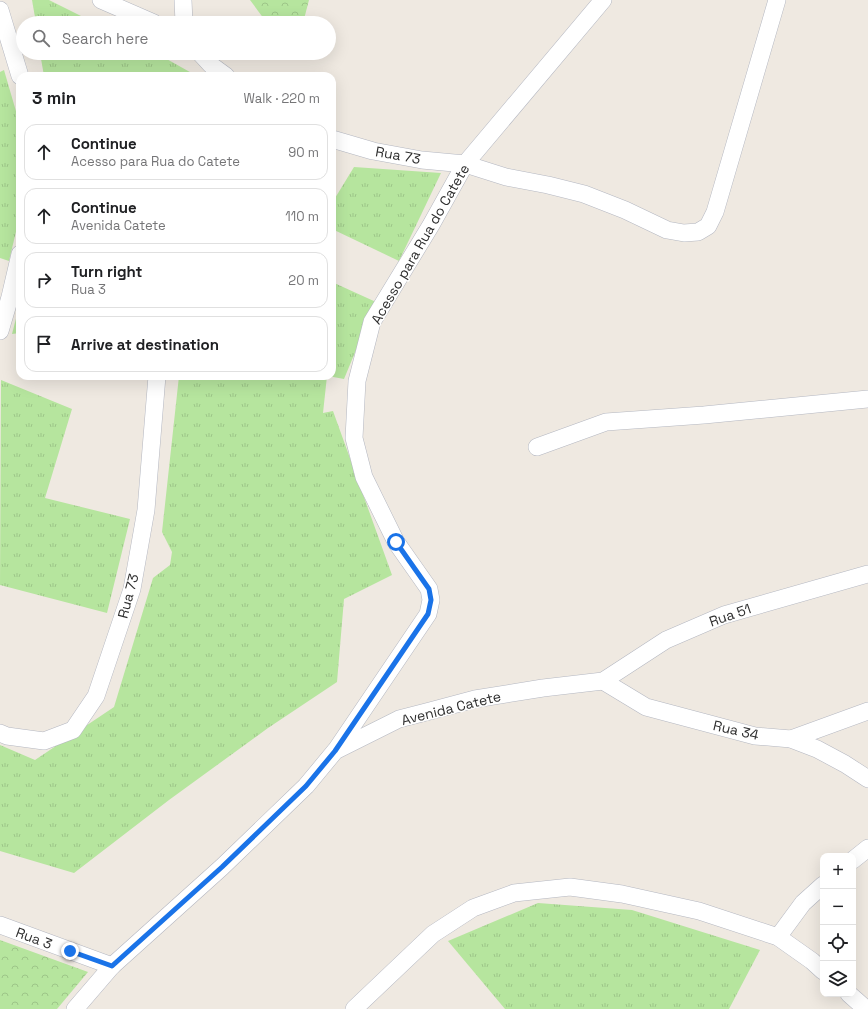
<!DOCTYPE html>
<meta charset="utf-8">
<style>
:root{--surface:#fff;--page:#f6f6f6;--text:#202124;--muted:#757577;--line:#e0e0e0}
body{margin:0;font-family:"Space Grotesk",sans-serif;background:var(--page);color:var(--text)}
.controls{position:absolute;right:12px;bottom:12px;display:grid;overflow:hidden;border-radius:8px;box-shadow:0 4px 16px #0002}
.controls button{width:36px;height:36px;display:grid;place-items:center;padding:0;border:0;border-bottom:1px solid var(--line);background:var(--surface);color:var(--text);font:20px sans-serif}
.stop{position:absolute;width:12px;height:12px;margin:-9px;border:3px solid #1a73e8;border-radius:50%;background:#fff}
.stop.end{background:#1a73e8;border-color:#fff;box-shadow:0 1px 4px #0008}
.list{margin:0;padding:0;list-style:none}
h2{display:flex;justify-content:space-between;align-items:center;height:52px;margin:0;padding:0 16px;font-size:17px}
h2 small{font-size:13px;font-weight:400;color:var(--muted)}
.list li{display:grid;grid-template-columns:26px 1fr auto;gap:12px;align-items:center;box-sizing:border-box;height:56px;margin:0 8px 8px;padding:0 8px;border:1px solid var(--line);border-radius:12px}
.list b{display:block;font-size:15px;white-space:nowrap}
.list p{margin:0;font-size:13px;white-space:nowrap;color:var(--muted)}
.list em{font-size:13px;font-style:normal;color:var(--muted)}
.icon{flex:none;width:22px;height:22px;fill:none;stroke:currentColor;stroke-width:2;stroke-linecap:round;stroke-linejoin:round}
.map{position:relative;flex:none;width:868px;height:1009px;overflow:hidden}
.search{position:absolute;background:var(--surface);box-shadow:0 4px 16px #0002;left:16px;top:16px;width:320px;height:44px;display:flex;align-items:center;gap:10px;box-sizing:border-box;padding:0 14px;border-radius:22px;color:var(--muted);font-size:15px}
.panel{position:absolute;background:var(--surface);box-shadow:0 4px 16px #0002;left:16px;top:72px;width:320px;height:308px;border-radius:12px}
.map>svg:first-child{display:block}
.grass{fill:url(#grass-tufts)}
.forest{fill:url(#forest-crowns)}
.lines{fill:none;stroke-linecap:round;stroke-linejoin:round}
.street-casing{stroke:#b4b7c1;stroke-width:18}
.street{stroke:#fff;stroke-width:17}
.route{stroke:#1a73e8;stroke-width:5}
.labels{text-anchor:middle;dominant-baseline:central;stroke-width:3;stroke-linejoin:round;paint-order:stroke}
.street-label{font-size:14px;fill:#2e2e2e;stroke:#fff}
</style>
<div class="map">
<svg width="868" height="1009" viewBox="0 0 868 1009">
<defs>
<pattern id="grass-tufts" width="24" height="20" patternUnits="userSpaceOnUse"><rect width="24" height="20" fill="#b6e59e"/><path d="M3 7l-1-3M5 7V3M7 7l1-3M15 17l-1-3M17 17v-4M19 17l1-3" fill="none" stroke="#9dc588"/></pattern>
<pattern id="forest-crowns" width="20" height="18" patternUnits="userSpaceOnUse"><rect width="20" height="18" fill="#b6e59e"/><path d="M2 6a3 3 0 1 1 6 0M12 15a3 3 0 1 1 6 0" fill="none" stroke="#9dc588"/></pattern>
</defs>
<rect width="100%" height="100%" fill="#efe9e1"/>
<g class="grass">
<polygon points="32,0 49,0 95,23 36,23"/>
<polygon points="40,53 156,53 197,76 44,76"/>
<polygon points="4,70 20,125 20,215 9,261 0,258 0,72"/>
<polygon points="354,167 441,173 399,261 332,229 332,203"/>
<polygon points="332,282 376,302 344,379 328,376 332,376"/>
<polygon points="20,303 20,333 12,334"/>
<polygon points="179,376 327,376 323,413 333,411 392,575 344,599 337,682 268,728 169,800 74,873 0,851 0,745 35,760 114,707 153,578 170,565 172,552 162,532"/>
<polygon points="1,380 72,409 45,498 130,519 107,613 0,585"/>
<polygon points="538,903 632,910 760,950 729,1009 505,1009 448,941"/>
</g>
<g class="forest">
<polygon points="250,0 309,0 303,23 267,23"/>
<polygon points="0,940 88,972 57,1009 0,1009"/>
</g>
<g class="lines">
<g class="street-casing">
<g id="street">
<polyline points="101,0 154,23"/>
<polyline points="183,0 184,23"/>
<polyline points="0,10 20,76"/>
<polyline points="200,53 211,65 226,76"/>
<polyline points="332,139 373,151 422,160 465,164 506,177 548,185 584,194 625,210 667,230 684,233 698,232 708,226 715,212 777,0"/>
<polyline points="0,331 10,297 20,254"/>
<polyline points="537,447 606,422 704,415 868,399"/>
<polyline points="603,681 646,707 755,736 791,739 817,749 845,764 868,779"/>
<polyline points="0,733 7,736 44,741 73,730 96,696 132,589 146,510 157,376"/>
<polyline points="791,739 868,711"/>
<polyline points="336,750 428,614 431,600 429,589 396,542 364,477 354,438 357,381 372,322 431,225 465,164 603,0"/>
<polyline points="853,860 868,848"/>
<polyline points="0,925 112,966"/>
<polyline points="778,937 803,903 823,885"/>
<polyline points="849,994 866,1009"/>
<polyline points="75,1009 112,966 222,867 306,786 335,751 399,719 430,711 475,699 543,688 603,681 666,640 724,615 868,574"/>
<polyline points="354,1009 433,934 473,908 514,893 570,887 622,894 699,911 778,937 812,961 823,971"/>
</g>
</g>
<use href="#street" class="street"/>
</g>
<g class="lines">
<polyline class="route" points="70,951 112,966 222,867 306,786 335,751 428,614 431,600 429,589 396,542"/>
</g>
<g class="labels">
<g class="street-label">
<text transform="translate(398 155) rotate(10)">Rua 73</text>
<text transform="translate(420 244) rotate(-60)">Acesso para Rua do Catete</text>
<text transform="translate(128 596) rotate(-75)">Rua 73</text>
<text transform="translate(730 615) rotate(-19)">Rua 51</text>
<text transform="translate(451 708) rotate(-14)">Avenida Catete</text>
<text transform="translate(736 730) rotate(13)">Rua 34</text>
<text transform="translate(34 938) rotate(20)">Rua 3</text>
</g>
</g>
</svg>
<div class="controls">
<button>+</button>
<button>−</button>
<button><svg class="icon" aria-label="locate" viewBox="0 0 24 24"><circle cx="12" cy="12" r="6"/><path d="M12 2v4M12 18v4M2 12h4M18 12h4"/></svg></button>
<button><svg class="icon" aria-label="layers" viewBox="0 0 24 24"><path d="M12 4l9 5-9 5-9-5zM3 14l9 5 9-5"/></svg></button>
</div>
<div class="stop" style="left:396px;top:542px"></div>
<div class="stop end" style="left:70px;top:951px"></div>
<div class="search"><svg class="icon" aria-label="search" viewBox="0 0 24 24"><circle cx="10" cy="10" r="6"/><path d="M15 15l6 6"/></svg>Search here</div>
<section class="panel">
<h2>3 min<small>Walk · 220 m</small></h2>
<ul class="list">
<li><svg class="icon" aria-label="ahead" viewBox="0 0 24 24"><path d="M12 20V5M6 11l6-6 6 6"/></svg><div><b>Continue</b><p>Acesso para Rua do Catete</p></div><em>90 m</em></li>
<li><svg class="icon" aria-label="ahead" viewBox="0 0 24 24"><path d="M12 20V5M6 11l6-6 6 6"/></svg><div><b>Continue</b><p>Avenida Catete</p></div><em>110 m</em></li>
<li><svg class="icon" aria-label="right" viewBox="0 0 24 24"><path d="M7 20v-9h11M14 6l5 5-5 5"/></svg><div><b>Turn right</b><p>Rua 3</p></div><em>20 m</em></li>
<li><svg class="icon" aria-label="arrive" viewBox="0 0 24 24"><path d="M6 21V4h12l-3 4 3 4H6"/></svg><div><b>Arrive at destination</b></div></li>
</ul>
</section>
</div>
